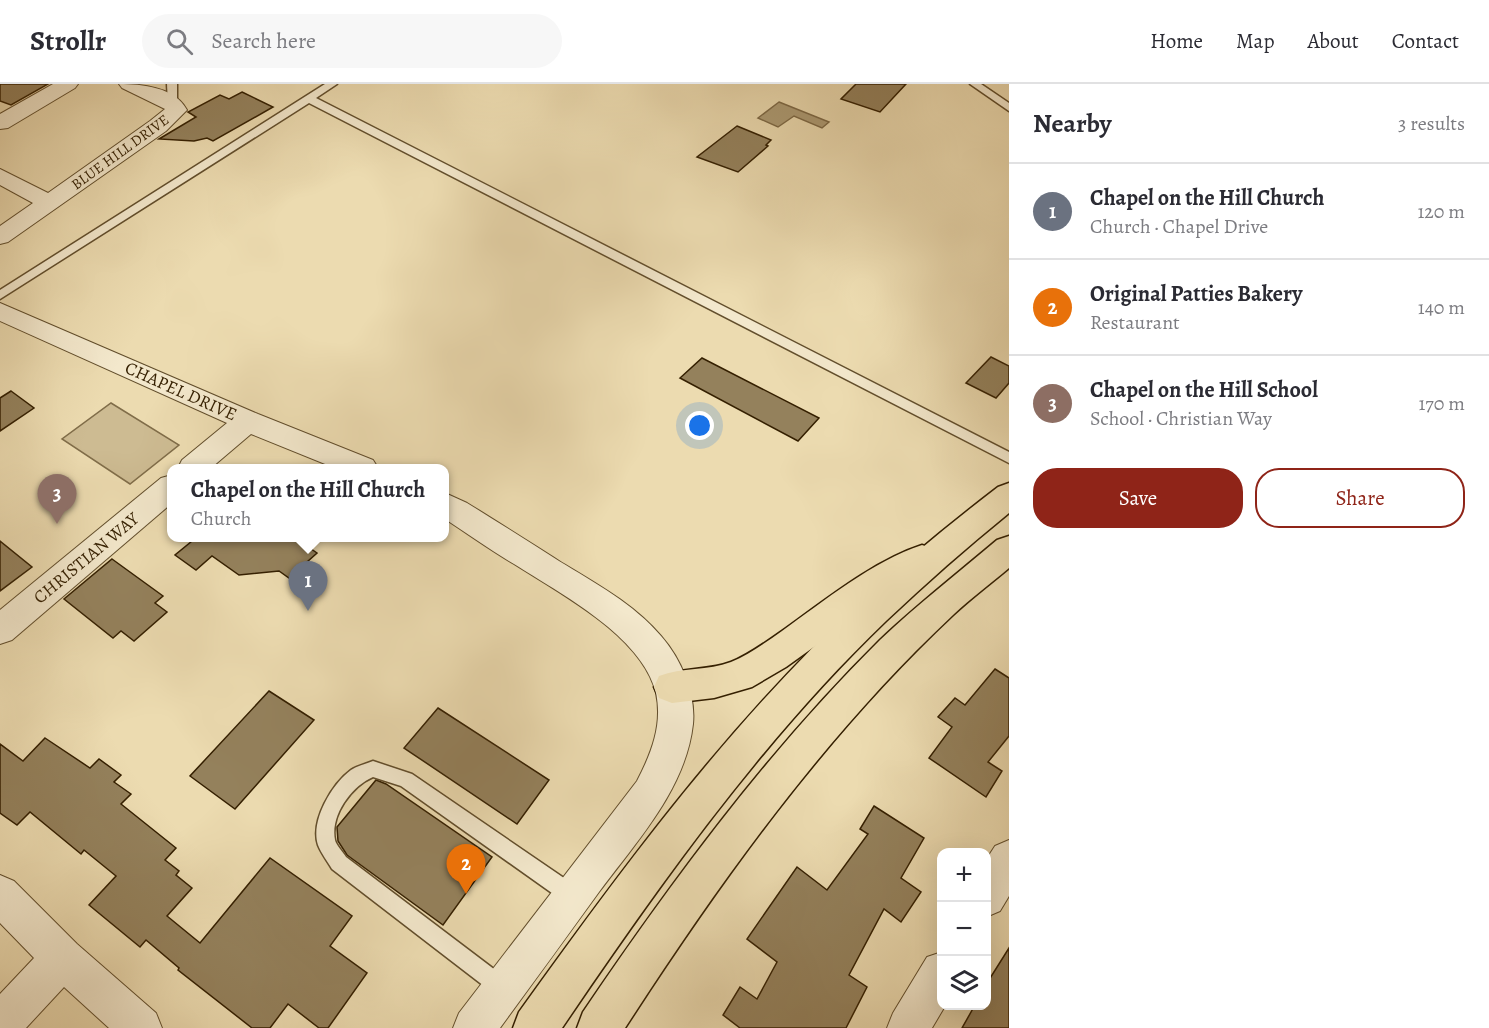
<!DOCTYPE html>
<meta charset="utf-8">
<style>
:root{--surface:#fff;--page:#f7f7f7;--text:#2b2b33;--muted:#7c7c81;--line:#e1e1e2;--accent:#8f2418}
body{margin:0;font-family:Alegreya,serif;background:var(--page);color:var(--text)}
.controls{position:absolute;right:18px;bottom:18px;display:grid;overflow:hidden;border-radius:12px;box-shadow:0 6px 24px #0002}
.controls button{width:54px;height:54px;display:grid;place-items:center;padding:0;border:0;border-bottom:2px solid var(--line);background:var(--surface);color:var(--text);font:30px sans-serif}
.you{position:absolute;left:700px;top:342px;width:21px;height:21px;margin:-15px;border:4px solid #fff;border-radius:50%;background:#1a73e8;box-shadow:0 0 0 9px #1a73e833}
.badge{display:grid;place-items:center;width:39px;height:39px;border-radius:50%;background:var(--accent);color:#fff;font-size:20px;font-weight:700}
.pin{position:absolute;translate:-50% -50px;filter:drop-shadow(0 2px 3px #0008)}
.pin::after{content:'';position:absolute;top:32px;width:21px;height:18px;background:inherit;clip-path:polygon(0 0,100% 0,50% 100%)}
.popup{position:absolute;left:167px;top:380px;width:282px;height:78px;box-sizing:border-box;display:grid;place-content:center;border-radius:12px;background:var(--surface);filter:drop-shadow(0 2px 4px #0005);font-size:20px;white-space:nowrap;color:var(--muted)}
.popup b{font-size:22px;color:var(--text)}
.popup::after{content:'';position:absolute;left:50%;top:100%;margin-left:-12px;border:12px solid transparent;border-top-color:var(--surface)}
.list{margin:0;padding:0;list-style:none}
h2{display:flex;justify-content:space-between;align-items:center;height:78px;margin:0;padding:0 24px;font-size:26px}
h2 small{font-size:20px;font-weight:400;color:var(--muted)}
.list li{display:grid;grid-template-columns:39px 1fr auto;gap:18px;align-items:center;box-sizing:border-box;height:96px;padding:0 24px;border-top:2px solid var(--line)}
.list b{display:block;font-size:22px;white-space:nowrap}
.list p{margin:0;font-size:20px;white-space:nowrap;color:var(--muted)}
.list em{font-size:20px;font-style:normal;color:var(--muted)}
.actions{display:flex;gap:12px;padding:18px 24px}
.actions a{flex:1;padding:14px 0;border:2px solid var(--accent);border-radius:24px;text-align:center;font-size:21px;color:var(--accent)}
.actions .main{background:var(--accent);color:#fff}
.icon{flex:none;width:33px;height:33px;fill:none;stroke:currentColor;stroke-width:2;stroke-linecap:round;stroke-linejoin:round}
.map{position:relative;flex:none;width:1009px;height:944px;overflow:hidden}
header{display:flex;align-items:center;gap:36px;box-sizing:border-box;height:84px;padding:0 30px;background:var(--surface);border-bottom:2px solid var(--line)}
header strong{font-size:28px}
nav{display:flex;gap:33px;margin-inline-start:auto;font-size:21px}
.search{width:420px;height:54px;background:var(--page);display:flex;align-items:center;gap:15px;box-sizing:border-box;padding:0 21px;border-radius:33px;color:var(--muted);font-size:22px}
main{display:flex}
aside{flex:1;background:var(--surface)}
.map>svg:first-child{display:block}
.green{fill:#cdbb92;stroke:#806d49;stroke-width:1.5}
.water{fill:#ad9b74;stroke:#7d6946;stroke-width:1.5}
.building{fill:#94815c;stroke:#341f00;stroke-width:1.5}
.lines{fill:none;stroke-linecap:round;stroke-linejoin:round}
.lane-casing{stroke:#624e2c;stroke-width:3}
.street-casing{stroke:#624e2c;stroke-width:2}
.primary-casing{stroke:#341f00;stroke-width:3}
.highway-casing{stroke:#341f00;stroke-width:3}
.lane{fill:#f3e8cc;fill-rule:evenodd}
.street{fill:#f3e8cc;fill-rule:evenodd}
.primary{fill:#ecdbb0;fill-rule:evenodd}
.highway{fill:#ecdbb0;fill-rule:evenodd}
.labels{text-anchor:middle;dominant-baseline:central;stroke-width:5;stroke-linejoin:round;paint-order:stroke}
.far-street-label{font-size:15px;fill:#341f00;stroke:#f3e8cc}
.street-label{font-size:18px;fill:#341f00;stroke:#f3e8cc}
</style>
<header>
<strong>Strollr</strong>
<div class="search"><svg class="icon" aria-label="search" viewBox="0 0 24 24"><circle cx="10" cy="10" r="6"/><path d="M15 15l6 6"/></svg>Search here</div>
<nav><a>Home</a><a>Map</a><a>About</a><a>Contact</a></nav>
</header>
<main>
<div class="map">
<svg width="1009" height="944" viewBox="0 0 1009 944">
<rect width="100%" height="100%" fill="#ecdbb0"/>
<filter id="stains"><feTurbulence type="fractalNoise" baseFrequency=".00333" numOctaves="4"/><feColorMatrix values="0 0 0 0 .2 0 0 0 0 .09 0 0 0 0 .02 0 0 0 .5 -.17"/></filter>
<radialGradient id="worn" r=".72"><stop offset=".6" stop-color="#630" stop-opacity="0"/><stop offset="1" stop-color="#630" stop-opacity=".3"/></radialGradient>
<polygon class="green" points="111,319 179,361 130,400 62,355"/>
<polygon class="water" points="779,18 829,38 822,44 794,32 778,43 758,34"/>
<g class="building">
<polygon points="0,0 48,0 11,21 0,17"/>
<polygon points="856,0 906,0 880,28 841,15"/>
<polygon points="242,8 273,23 213,57 207,54 194,57 159,55 196,33 188,28 220,11 229,15"/>
<polygon points="737,42 771,56 766,61 768,62 738,88 697,73"/>
<polygon points="991,273 1009,282 1009,299 996,314 966,299"/>
<polygon points="702,274 819,334 798,357 680,294"/>
<polygon points="11,307 34,324 0,347 0,314"/>
<polygon points="187,453 307,453 307,462 317,469 289,494 279,487 239,491 212,472 196,486 175,471 192,457"/>
<polygon points="0,457 32,483 0,507"/>
<polygon points="112,475 163,512 155,519 167,528 134,557 121,547 113,554 64,515"/>
<polygon points="995,585 1009,594 1009,652 988,678 1002,687 986,713 929,674 952,643 938,633 955,614 965,621"/>
<polygon points="269,607 314,636 235,725 190,692"/>
<polygon points="438,624 549,696 517,740 404,664"/>
<polygon points="45,654 90,684 99,675 121,691 114,698 131,710 121,720 176,764 165,776 179,787 176,791 192,804 167,832 200,859 270,774 352,832 330,862 367,889 328,944 319,944 288,920 270,944 252,944 178,886 179,884 146,856 140,863 89,821 116,792 84,766 81,770 30,728 17,741 0,729 0,660 23,677"/>
<polygon points="376,696 386,700 492,773 443,841 347,771 338,757 337,743"/>
<polygon points="874,722 924,754 901,794 921,808 901,838 884,825 849,891 867,903 846,944 740,944 723,931 740,903 757,915 777,878 747,855 797,783 827,806 868,750 860,745"/>
<polygon points="1009,864 1009,944 962,944 975,921 987,921 987,899"/>
</g>
<g class="lines">
<g class="lane-casing">
<g id="lane">
<polygon points="167,0 177,0 177,22 168,20"/>
<polygon points="325,0 337,0 316,14 1009,368 1009,379 309,19 0,215 0,206"/>
<polygon points="970,0 981,0 1009,19 1009,27"/>
<path d="M 373,677 L 412,690 L 580,805 L 582,812 L 580,819 L 573,821 L 566,819 L 401,702 L 373,693 C 352,702 330,731 335,756 C 336,761 343,768 346,773 L 511,898 L 514,905 L 511,912 L 504,915 L 497,912 L 332,785 C 328,778 321,769 318,761 C 310,737 332,700 351,686 C 357,682 366,680 373,677 Z"/>
</g>
</g>
<g class="street-casing">
<g id="street">
<polygon points="53,0 78,0 75,4 8,44 0,45 0,30"/>
<path d="M 119,0 C 142,0 175,3 187,26 L 166,47 L 8,158 L 0,160 L 0,142 L 33,119 L 0,101 L 0,85 L 48,109 L 150,37 L 165,25 L 122,4 Z"/>
<polygon points="0,219 258,330 373,376 378,384 335,384 251,350 211,384 178,384 182,376 227,339 0,237"/>
<polygon points="172,391 172,419 12,556 0,560 0,526 161,394"/>
<path d="M 445,409 L 467,419 C 498,438 529,458 559,477 C 595,499 634,520 661,552 C 681,575 696,609 693,640 C 686,705 636,758 599,808 C 566,854 533,899 500,944 L 453,944 L 459,929 L 637,697 C 651,670 663,641 656,609 C 642,552 561,510 514,480 C 490,466 468,450 445,435 Z"/>
<polygon points="1009,756 1009,812 1000,827 986,833 986,776 995,762"/>
<polygon points="0,791 14,797 77,860 156,929 162,944 109,944 64,903 26,944 0,944 0,910 34,874 0,839"/>
<polygon points="942,868 942,922 945,922 932,944 887,944 893,929 927,873"/>
</g>
</g>
<g class="primary-casing">
<path id="primary" d="M 922,461 L 934,465 L 939,474 L 934,483 L 882,514 L 786,583 L 752,603 L 714,614 L 672,619 L 659,614 L 654,603 L 659,592 C 682,583 708,587 731,578 C 749,571 766,558 782,547 C 824,517 873,477 922,461 Z"/>
</g>
<g class="highway-casing">
<g id="highway">
<path d="M 1009,399 L 1009,429 C 967,463 926,499 886,537 C 761,657 659,801 562,944 L 513,944 L 519,928 C 623,783 730,638 862,516 C 906,476 951,439 998,403 Z"/>
<path d="M 1009,452 L 1009,484 C 990,500 971,514 953,531 C 824,652 721,796 625,944 L 577,944 L 583,928 C 672,797 767,668 880,556 C 918,520 958,489 997,456 Z"/>
</g>
</g>
<use href="#lane" class="lane"/>
<use href="#street" class="street"/>
<use href="#primary" class="primary"/>
<use href="#highway" class="highway"/>
</g>
<g class="labels">
<g class="far-street-label">
<text transform="translate(120 68) rotate(-36)">BLUE HILL DRIVE</text>
</g>
<g class="street-label">
<text transform="translate(181 307) rotate(24)">CHAPEL DRIVE</text>
<text transform="translate(86 474) rotate(-40)">CHRISTIAN WAY</text>
</g>
</g>
<rect width="100%" height="100%" filter="url(#stains)"/>
<rect width="100%" height="100%" fill="url(#worn)"/>
</svg>
<div class="controls">
<button>+</button>
<button>−</button>
<button><svg class="icon" aria-label="layers" viewBox="0 0 24 24"><path d="M12 4l9 5-9 5-9-5zM3 14l9 5 9-5"/></svg></button>
</div>
<div class="you"></div>
<div class="pin badge" style="left:308px;top:527px;background:#6b7280">1</div>
<div class="popup"><b>Chapel on the Hill Church</b>Church</div>
<div class="pin badge" style="left:466px;top:810px;background:#e8710a">2</div>
<div class="pin badge" style="left:57px;top:440px;background:#8d6e63">3</div>
</div>
<aside>
<h2>Nearby<small>3 results</small></h2>
<ul class="list">
<li><span class="badge" style="background:#6b7280">1</span><div><b>Chapel on the Hill Church</b><p>Church · Chapel Drive</p></div><em>120 m</em></li>
<li><span class="badge" style="background:#e8710a">2</span><div><b>Original Patties Bakery</b><p>Restaurant</p></div><em>140 m</em></li>
<li><span class="badge" style="background:#8d6e63">3</span><div><b>Chapel on the Hill School</b><p>School · Christian Way</p></div><em>170 m</em></li>
</ul>
<div class="actions"><a class="main">Save</a><a>Share</a></div>
</aside>
</main>
